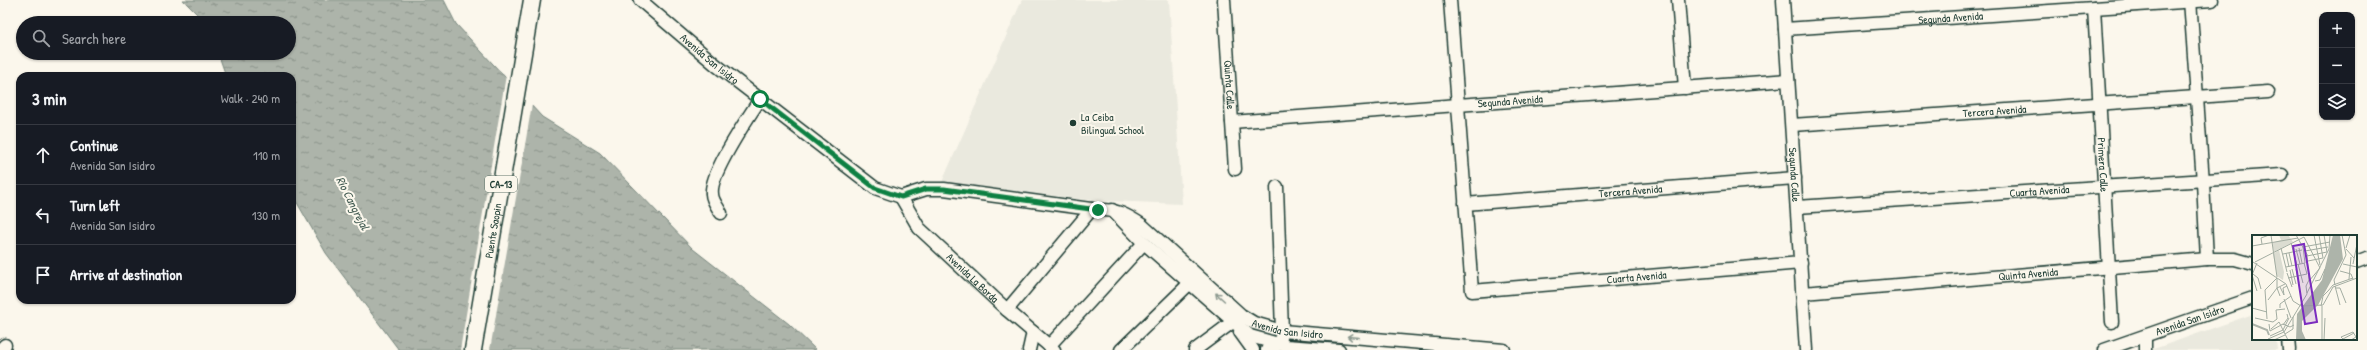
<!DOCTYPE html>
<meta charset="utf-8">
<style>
:root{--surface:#171b24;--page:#20242c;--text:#f1f3f6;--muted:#9ea1a6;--line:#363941}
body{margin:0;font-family:"Patrick Hand",sans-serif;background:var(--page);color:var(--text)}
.controls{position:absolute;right:12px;top:12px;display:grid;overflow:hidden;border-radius:8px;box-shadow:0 1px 3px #0004}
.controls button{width:36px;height:36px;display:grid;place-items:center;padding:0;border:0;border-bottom:1px solid var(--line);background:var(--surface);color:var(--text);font:20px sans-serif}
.stop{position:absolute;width:12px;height:12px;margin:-9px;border:3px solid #0b8043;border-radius:50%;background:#fff}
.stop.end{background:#0b8043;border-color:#fff;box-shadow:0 1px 4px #0008}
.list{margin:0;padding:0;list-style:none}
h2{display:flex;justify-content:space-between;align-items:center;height:52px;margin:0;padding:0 16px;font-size:17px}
h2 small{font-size:13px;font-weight:400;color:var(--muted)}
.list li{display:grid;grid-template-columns:26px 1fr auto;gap:12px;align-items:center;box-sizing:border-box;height:60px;padding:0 16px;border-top:1px solid var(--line)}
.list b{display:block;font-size:15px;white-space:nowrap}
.list p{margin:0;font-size:13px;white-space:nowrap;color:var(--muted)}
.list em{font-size:13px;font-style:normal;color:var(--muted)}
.icon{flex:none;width:22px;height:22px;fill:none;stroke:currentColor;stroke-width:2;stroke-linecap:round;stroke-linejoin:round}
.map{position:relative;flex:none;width:2367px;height:350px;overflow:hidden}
.search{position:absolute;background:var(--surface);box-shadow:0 1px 3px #0004;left:16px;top:16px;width:280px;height:44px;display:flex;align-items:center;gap:10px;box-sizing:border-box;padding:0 14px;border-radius:22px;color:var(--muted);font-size:15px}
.panel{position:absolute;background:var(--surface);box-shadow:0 1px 3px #0004;left:16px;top:72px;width:280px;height:232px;border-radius:12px}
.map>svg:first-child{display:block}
.built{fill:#eae9de}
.water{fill:url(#water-ripples);stroke:#74847b}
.pier{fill:#fbf7ec}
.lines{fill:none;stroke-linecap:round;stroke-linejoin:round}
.minor-casing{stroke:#1f3d34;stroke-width:15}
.major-casing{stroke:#1f3d34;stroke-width:19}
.minor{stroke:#fbf7ec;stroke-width:12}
.major{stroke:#fbf7ec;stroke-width:16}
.oneway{stroke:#8d9a90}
.route{stroke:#0b8043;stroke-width:5}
.poi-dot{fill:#1f3d34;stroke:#fbf7ec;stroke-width:1.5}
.labels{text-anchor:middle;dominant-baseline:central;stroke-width:4;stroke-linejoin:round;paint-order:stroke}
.shield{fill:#fbf7ec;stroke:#61756b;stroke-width:1}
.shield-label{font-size:10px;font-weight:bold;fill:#1f3d34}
.street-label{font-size:11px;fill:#1f3d34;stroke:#fbf7ec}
.poi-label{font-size:11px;fill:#1f3d34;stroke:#fbf7ec;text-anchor:start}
.water-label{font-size:12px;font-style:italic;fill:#425b52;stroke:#fbf7ec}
.inset-river{fill:none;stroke:#adb4aa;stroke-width:2}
.inset-road{fill:none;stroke:#a3ada2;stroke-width:1}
.view{fill:#7b2cbf;fill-opacity:0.15;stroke:#7b2cbf;stroke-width:2}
.inset-edge{fill:none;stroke:#1f3d34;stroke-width:2}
</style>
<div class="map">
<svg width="2367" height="350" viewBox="0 0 2367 350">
<defs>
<pattern id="water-ripples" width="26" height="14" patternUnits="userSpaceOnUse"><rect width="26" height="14" fill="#adb4aa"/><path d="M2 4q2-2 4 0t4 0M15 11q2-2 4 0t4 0" fill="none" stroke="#8c948b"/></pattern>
</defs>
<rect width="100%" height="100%" fill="#fbf7ec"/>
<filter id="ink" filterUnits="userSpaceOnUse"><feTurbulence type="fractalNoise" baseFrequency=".025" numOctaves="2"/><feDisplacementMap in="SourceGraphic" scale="8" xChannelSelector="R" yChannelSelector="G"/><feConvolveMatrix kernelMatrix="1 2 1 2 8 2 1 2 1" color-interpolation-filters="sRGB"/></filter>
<g filter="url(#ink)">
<g class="built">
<polygon points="1022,0 1169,0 1182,204 1085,200 942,182"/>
<polygon points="2253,314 2253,339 2276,339 2277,350 2151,350"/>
</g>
<polygon class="water" points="183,0 444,0 456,24 542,117 600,153 693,249 789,324 816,350 399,350 326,253 292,194 292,76 226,76 218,53 289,53 289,23 206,23"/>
<polygon class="pier" points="506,75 532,104 490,350 460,350"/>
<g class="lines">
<g class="minor-casing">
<g id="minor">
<path id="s1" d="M 640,0 L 716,65 L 875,188 L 901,197 L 926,189 L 944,189 L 1098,210 C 1117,209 1127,215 1142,225 L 1241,315 L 1254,323 L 1282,331 L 1504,350"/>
<path id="s2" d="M 1224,0 L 1235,169"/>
<path id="s3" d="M 1450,0 L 1472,291 L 1801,263"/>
<polyline points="1678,0 1685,88"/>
<path id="s4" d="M 1783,0 L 1806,350"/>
<polyline points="2190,0 2203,182 2207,259"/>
<path id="s5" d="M 2094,8 L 2112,322"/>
<path id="s6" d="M 1785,29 L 2212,0"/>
<path id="s7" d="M 1232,122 L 1788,80"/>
<path id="s8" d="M 1792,125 L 2268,92"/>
<path id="s9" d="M 901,197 L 919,228 L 1007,310 L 1054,350"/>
<path id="s10" d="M 1465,204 L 1795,178"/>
<path id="s11" d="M 1797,207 L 2282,175"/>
<polyline points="1112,210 1144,243 1250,336 1286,346 1339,350"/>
<path d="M 721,213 C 718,208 712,200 712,194 C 709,174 748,118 760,99"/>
<polyline points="2356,262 2367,258"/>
<path id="s12" d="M 1803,293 L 2207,259 L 2235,259 L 2253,264"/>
<polyline points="1007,310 1092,209"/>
<polyline points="1240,332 1253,350"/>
<polyline points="2145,337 2145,350"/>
<polyline points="2288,339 2289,350"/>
<polyline points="1049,346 1144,243"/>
<polyline points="0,350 5,345"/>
<polyline points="1029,350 1033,332"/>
<polyline points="1121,350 1190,283"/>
<polyline points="1195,350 1238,318"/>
<polyline points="1267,350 1280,344 1282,331 1277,187"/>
<path id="s13" d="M 2104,350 L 2253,298"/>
</g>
</g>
<g class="major-casing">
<g id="major">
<path id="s14" d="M 473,350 L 532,0"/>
</g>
</g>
<use href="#minor" class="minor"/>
<use href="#major" class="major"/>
</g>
<defs><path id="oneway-shaft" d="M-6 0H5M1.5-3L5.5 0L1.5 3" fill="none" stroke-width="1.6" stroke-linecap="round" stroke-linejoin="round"/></defs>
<g class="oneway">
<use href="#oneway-shaft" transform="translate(1220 297) rotate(-138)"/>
<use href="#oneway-shaft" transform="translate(1353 337) rotate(-175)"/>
</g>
</g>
<g class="lines" filter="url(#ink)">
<polyline class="route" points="760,99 875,188 901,197 926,189 944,189 1098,210"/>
</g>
<circle class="poi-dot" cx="1073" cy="123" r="4"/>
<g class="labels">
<rect class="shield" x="485" y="176" width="32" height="16" rx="3"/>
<g class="shield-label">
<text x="501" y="184">CA-13</text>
</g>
<g class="street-label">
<text stroke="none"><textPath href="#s6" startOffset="166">Segunda Avenida</textPath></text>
<text stroke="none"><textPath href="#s1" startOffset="91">Avenida San Isidro</textPath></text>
<text stroke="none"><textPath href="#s2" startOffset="85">Quinta Calle</textPath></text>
<text stroke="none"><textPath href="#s7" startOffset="279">Segunda Avenida</textPath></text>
<text stroke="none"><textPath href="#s8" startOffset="203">Tercera Avenida</textPath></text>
<text stroke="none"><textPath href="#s5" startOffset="157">Primera Calle</textPath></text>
<text stroke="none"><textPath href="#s4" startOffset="175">Segunda Calle</textPath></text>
<text stroke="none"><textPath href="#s10" startOffset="166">Tercera Avenida</textPath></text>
<text stroke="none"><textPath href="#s11" startOffset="243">Cuarta Avenida</textPath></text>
<text stroke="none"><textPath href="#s14" startOffset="121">Puente Saopin</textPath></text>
<text stroke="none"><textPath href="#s12" startOffset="226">Quinta Avenida</textPath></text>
<text stroke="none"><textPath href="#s3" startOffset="457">Cuarta Avenida</textPath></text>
<text stroke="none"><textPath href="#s9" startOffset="109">Avenida La Borda</textPath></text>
<text stroke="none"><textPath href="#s13" startOffset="91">Avenida San Isidro</textPath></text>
<text stroke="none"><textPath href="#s1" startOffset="759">Avenida San Isidro</textPath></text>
</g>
<g class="poi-label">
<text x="1081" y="117">La Ceiba<tspan x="1081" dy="13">Bilingual School</tspan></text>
</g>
<g class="water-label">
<text transform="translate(353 203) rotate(63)">Río Cangrejal</text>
</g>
</g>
<g transform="translate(2252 235)">
<rect width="105" height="105" fill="#fbf7ec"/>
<path d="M 27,0 L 36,0 L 41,7 L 22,17 L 20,8 L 29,5 ZM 27,15 L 32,37 L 31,45 L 25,41 L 21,19 Z" fill="#dbdcd1"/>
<path d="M 81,0 L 88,0 L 91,24 L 66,70 L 50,86 L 50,96 L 54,105 L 44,105 L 45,79 L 70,45 Z" fill="#adb4aa"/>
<path class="inset-river" d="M 0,89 L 15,95 L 17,100"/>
<path class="inset-road" d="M 19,0 L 25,42M 44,0 L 56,21M 62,0 L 68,30M 52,2 L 68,33M 39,8 L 45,30M 10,9 L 9,3 L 17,0M 0,11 L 46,3M 29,13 L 35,37M 47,13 L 50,28M 94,13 L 98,0M 44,14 L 48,29M 94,14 L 102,23M 53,16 L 76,12M 34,18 L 37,32M 37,18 L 40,31M 31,19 L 50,15M 55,21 L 75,17 L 72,0M 56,26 L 71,23 L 67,0M 1,27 L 34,49 L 41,66 L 49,71 L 71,70 L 81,52 L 105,43M 3,27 L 52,2M 53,28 L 51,12 L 78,7M 46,29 L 51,48M 91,29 L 105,32M 101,29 L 105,9M 34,32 L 53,28M 40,34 L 44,49M 44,34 L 47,48M 38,35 L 41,50M 88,36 L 99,39 L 101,44M 35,38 L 40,52M 1,39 L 6,43 L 9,54M 36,43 L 55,39 L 52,28M 97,44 L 99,22M 57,46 L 68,33M 63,46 L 68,45 L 73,34M 83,50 L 82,45 L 94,20 L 90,0M 83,51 L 88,70M 28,52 L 32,60 L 31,53 L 35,51M 84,53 L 88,53 L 94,68M 5,56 L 0,40 L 5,28M 76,56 L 81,50 L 101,43M 55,58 L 77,14 L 78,0M 28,61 L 25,53 L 33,49M 32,64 L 39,83M 16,65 L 25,53 L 25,44M 69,71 L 71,61 L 76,56M 0,73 L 15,77M 28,73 L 28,69 L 39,61M 3,83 L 21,87 L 25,84 L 24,75 L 33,74M 15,84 L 13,55 L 25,43M 17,89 L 18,96 L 31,89 L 38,92 L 42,90M 31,90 L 36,83 L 35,79M 19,94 L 27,87 L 36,105M 33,99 L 41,94 L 41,82M 18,101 L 31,95 L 37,83M 16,104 L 32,97 L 55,59 L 54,51 L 57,45 L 55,21M 91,104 L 102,98M 22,105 L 33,100M 70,105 L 70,71M 72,105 L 73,83M 92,105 L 89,102 L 101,97 L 104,102 L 99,105"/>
<path class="view" d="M 52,9 L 65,87 L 53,89 L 41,11 Z"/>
<rect width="105" height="105" class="inset-edge"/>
</g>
</svg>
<div class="controls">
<button>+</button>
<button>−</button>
<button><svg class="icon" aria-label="layers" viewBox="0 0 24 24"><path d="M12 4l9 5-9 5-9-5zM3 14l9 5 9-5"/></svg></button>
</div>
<div class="stop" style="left:760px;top:99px"></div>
<div class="stop end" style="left:1098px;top:210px"></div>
<div class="search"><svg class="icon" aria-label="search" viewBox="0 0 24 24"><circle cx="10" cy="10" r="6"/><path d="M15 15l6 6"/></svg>Search here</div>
<section class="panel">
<h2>3 min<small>Walk · 240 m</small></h2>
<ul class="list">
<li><svg class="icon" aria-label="ahead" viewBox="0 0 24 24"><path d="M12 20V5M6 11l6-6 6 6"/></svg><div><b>Continue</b><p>Avenida San Isidro</p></div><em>110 m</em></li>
<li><svg class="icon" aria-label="left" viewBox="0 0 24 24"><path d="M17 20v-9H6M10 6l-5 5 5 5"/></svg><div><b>Turn left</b><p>Avenida San Isidro</p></div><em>130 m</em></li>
<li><svg class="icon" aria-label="arrive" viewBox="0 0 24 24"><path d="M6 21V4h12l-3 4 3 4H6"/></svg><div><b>Arrive at destination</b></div></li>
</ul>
</section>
</div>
